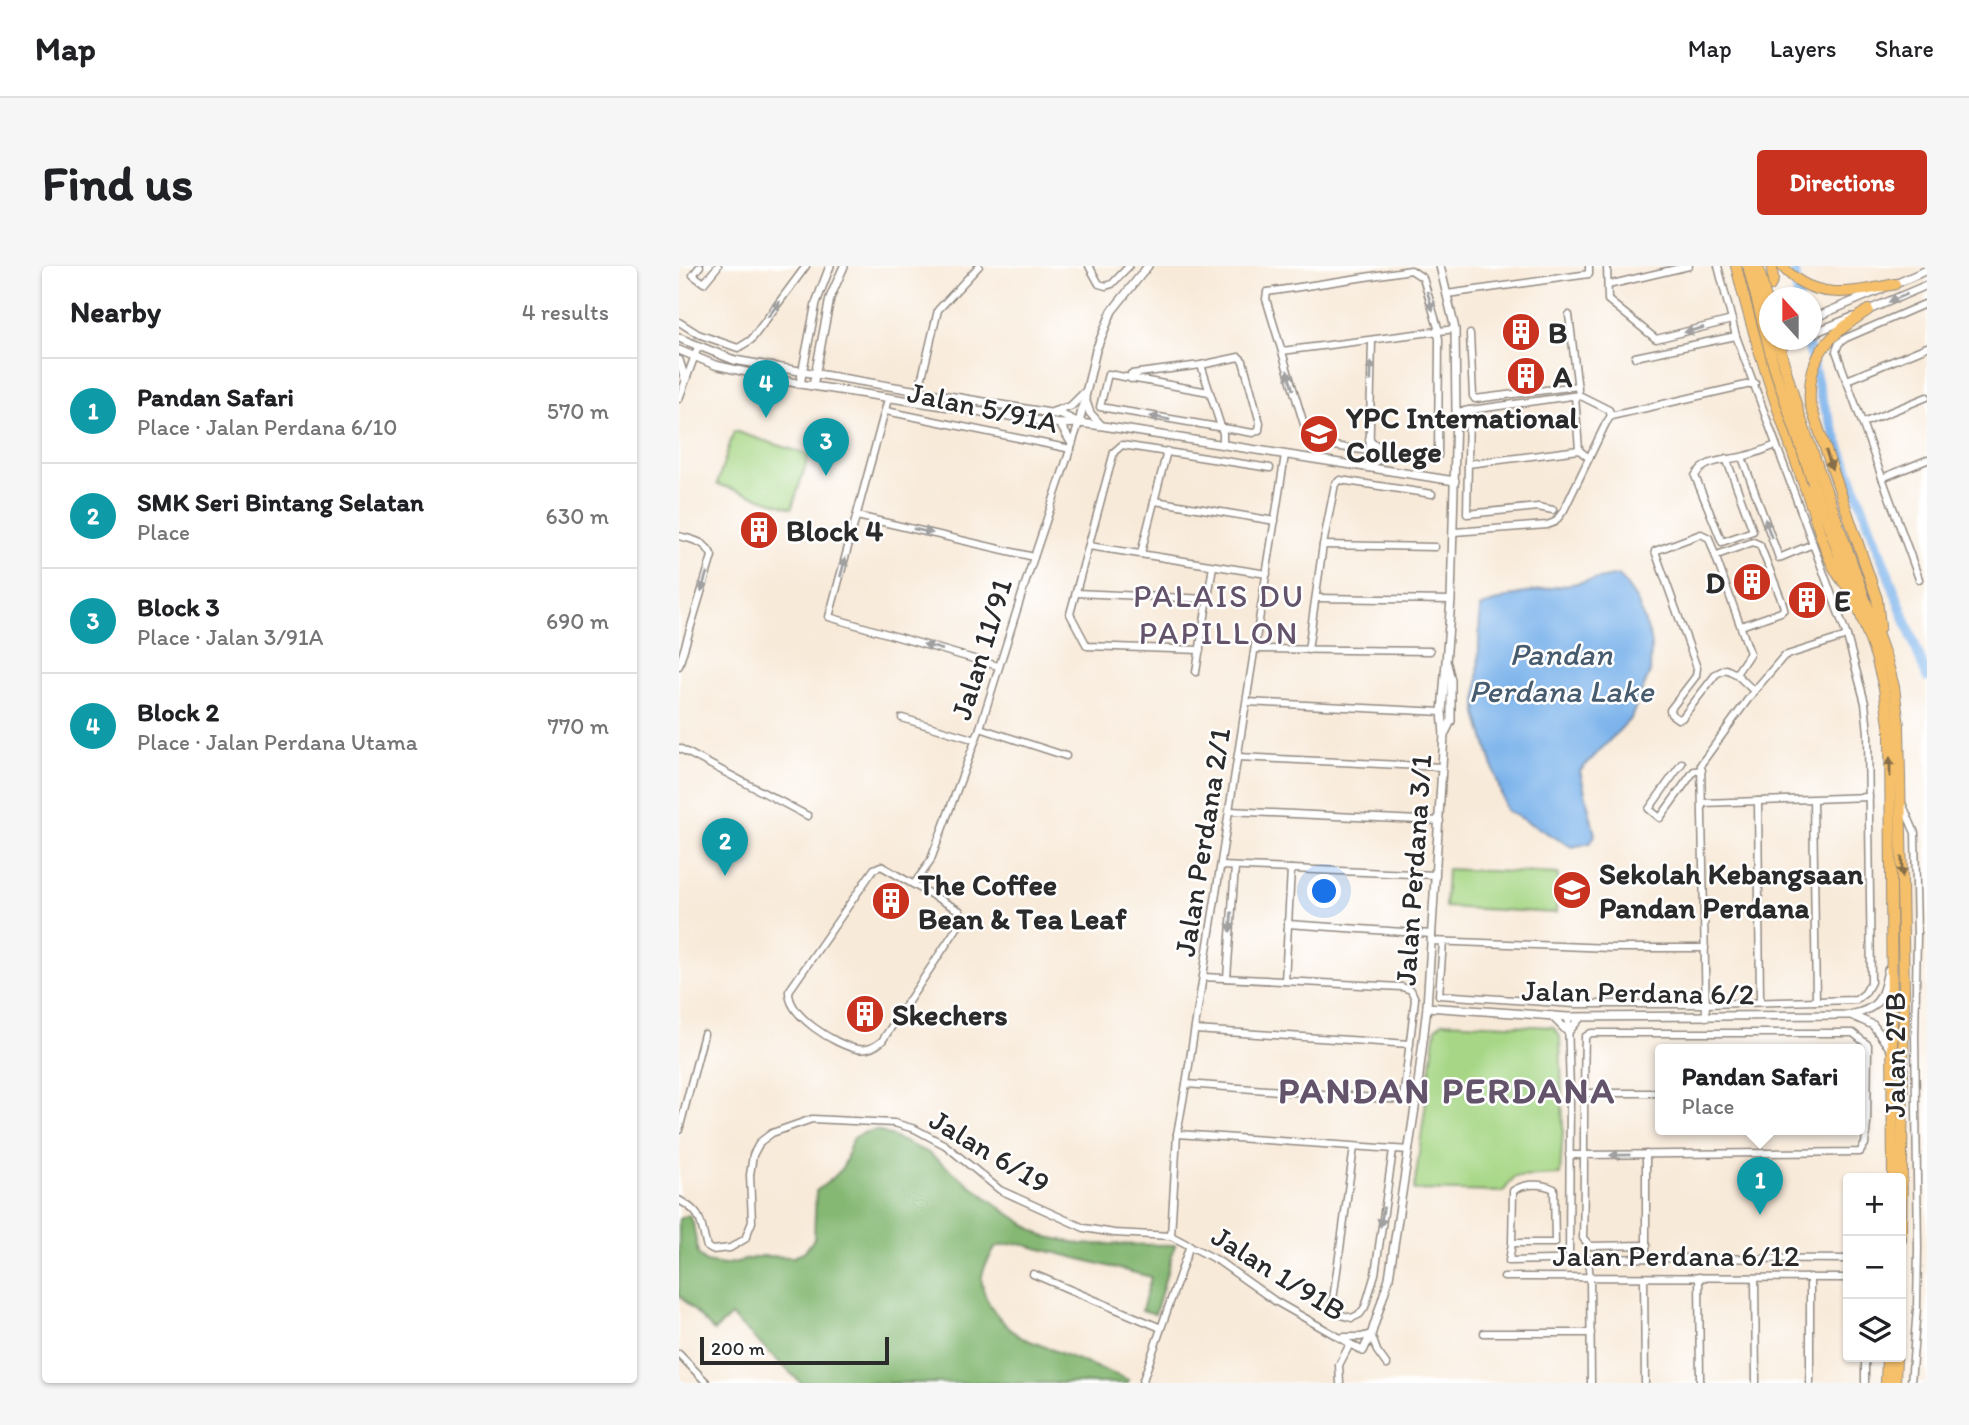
<!DOCTYPE html>
<meta charset="utf-8">
<style>
:root{--surface:#fff;--page:#f6f6f6;--text:#202124;--muted:#757577;--line:#e0e0e0;--accent:#c8321e}
body{margin:0;font-family:Itim,sans-serif;background:var(--page);color:var(--text)}
.controls{position:absolute;right:21px;bottom:21px;display:grid;overflow:hidden;border-radius:7px;box-shadow:0 2px 5px #0004}
.controls button{width:63px;height:63px;display:grid;place-items:center;padding:0;border:0;border-bottom:2px solid var(--line);background:var(--surface);color:var(--text);font:35px sans-serif}
.compass{position:absolute;left:1080px;top:21px;width:63px;height:63px;border-radius:50%;background:var(--surface);box-shadow:0 2px 5px #0004;rotate:339deg}
.scale{position:absolute;left:21px;bottom:18px;width:189px;box-sizing:border-box;padding-left:7px;border:4px solid #2b2b2b;border-top:0;font-size:19px;line-height:24px;white-space:nowrap;color:#2b2b2b;-webkit-text-stroke:5px #fff;paint-order:stroke}
.you{position:absolute;left:646px;top:626px;width:24px;height:24px;margin:-18px;border:5px solid #fff;border-radius:50%;background:#1a73e8;box-shadow:0 0 0 10px #1a73e833}
.badge{display:grid;place-items:center;width:46px;height:46px;border-radius:50%;background:var(--accent);color:#fff;font-size:23px;font-weight:700}
.pin{position:absolute;translate:-50% -58px;filter:drop-shadow(0 2px 4px #0008)}
.pin::after{content:'';position:absolute;top:37px;width:24px;height:21px;background:inherit;clip-path:polygon(0 0,100% 0,50% 100%)}
.popup{position:absolute;left:976px;top:778px;width:210px;height:91px;box-sizing:border-box;display:grid;place-content:center;border-radius:7px;background:var(--surface);filter:drop-shadow(0 2px 5px #0005);font-size:23px;white-space:nowrap;color:var(--muted)}
.popup b{font-size:26px;color:var(--text)}
.popup::after{content:'';position:absolute;left:50%;top:100%;margin-left:-14px;border:14px solid transparent;border-top-color:var(--surface)}
.list{margin:0;padding:0;list-style:none}
h2{display:flex;justify-content:space-between;align-items:center;height:91px;margin:0;padding:0 28px;font-size:30px}
h2 small{font-size:23px;font-weight:400;color:var(--muted)}
.list li{display:grid;grid-template-columns:46px 1fr auto;gap:21px;align-items:center;box-sizing:border-box;height:105px;padding:0 28px;border-top:2px solid var(--line)}
.list b{display:block;font-size:26px;white-space:nowrap}
.list p{margin:0;font-size:23px;white-space:nowrap;color:var(--muted)}
.list em{font-size:23px;font-style:normal;color:var(--muted)}
.icon{flex:none;width:38px;height:38px;fill:none;stroke:currentColor;stroke-width:2;stroke-linecap:round;stroke-linejoin:round}
.map{position:relative;flex:none;width:1248px;height:1117px;overflow:hidden;border-radius:7px}
header{display:flex;align-items:center;gap:42px;box-sizing:border-box;height:98px;padding:0 35px;background:var(--surface);border-bottom:2px solid var(--line)}
header strong{font-size:33px}
nav{display:flex;gap:38px;margin-inline-start:auto;font-size:24px}
.intro{display:flex;align-items:center;justify-content:space-between;box-sizing:border-box;height:168px;padding:0 42px}
h1{margin:0;font-size:49px}
.button{padding:18px 32px;border-radius:7px;background:var(--accent);color:#fff;font-size:24px;font-weight:700}
main{display:flex;gap:42px;padding:0 42px}
aside{flex:1;background:var(--surface);border-radius:7px;box-shadow:0 2px 5px #0004}
.map>svg:first-child{display:block}
.green{fill:#a7d786;stroke:#698158;stroke-width:2}
.forest{fill:#85b873;stroke:#58724f;stroke-width:2}
.water{fill:#7cb3eb;stroke:#546f8b;stroke-width:2}
.lines{fill:none;stroke-linecap:round;stroke-linejoin:round}
.river{stroke:#7cb3eb;stroke-width:10}
.minor-casing{stroke:#928a82;stroke-width:9}
.tertiary-casing{stroke:#928a82;stroke-width:10}
.trunk-casing{stroke:#928a82;stroke-width:12}
.minor{stroke:#fff;stroke-width:6}
.tertiary{stroke:#fff;stroke-width:7}
.trunk{stroke:#f6c06b;stroke-width:10}
.trunk-bridge-casing{stroke:#928a82;stroke-width:12;stroke-linecap:butt}
.trunk-bridge{stroke:#f6c06b;stroke-width:10}
.oneway{fill:#a0a0a0}
.oneway2{fill:#866e48}
.labels{text-anchor:middle;dominant-baseline:central;stroke-width:5;stroke-linejoin:round;paint-order:stroke}
.poi-label{font-size:30px;font-weight:bold;fill:#2b2b2b;stroke:#fff;text-anchor:start}
.street-label{font-size:30px;fill:#2b2b2b;stroke:#fff}
.neighbourhood-label{font-size:32px;letter-spacing:2px;fill:#63536b;stroke:#fff}
.water-label{font-size:32px;font-style:italic;fill:#475b6e;stroke:#fff}
.district-label{font-size:37px;font-weight:bold;letter-spacing:2px;fill:#63536b;stroke:#fff}
</style>
<header>
<strong>Map</strong>
<nav><a>Map</a><a>Layers</a><a>Share</a></nav>
</header>
<div class="intro"><h1>Find us</h1><a class="button">Directions</a></div>
<main>
<aside>
<h2>Nearby<small>4 results</small></h2>
<ul class="list">
<li><span class="badge" style="background:#0f9aa8">1</span><div><b>Pandan Safari</b><p>Place · Jalan Perdana 6/10</p></div><em>570 m</em></li>
<li><span class="badge" style="background:#0f9aa8">2</span><div><b>SMK Seri Bintang Selatan</b><p>Place</p></div><em>630 m</em></li>
<li><span class="badge" style="background:#0f9aa8">3</span><div><b>Block 3</b><p>Place · Jalan 3/91A</p></div><em>690 m</em></li>
<li><span class="badge" style="background:#0f9aa8">4</span><div><b>Block 2</b><p>Place · Jalan Perdana Utama</p></div><em>770 m</em></li>
</ul>
</aside>
<div class="map">
<svg width="1248" height="1117" viewBox="0 0 1248 1117">
<rect width="100%" height="100%" fill="#fff"/>
<filter id="ink" filterUnits="userSpaceOnUse"><feTurbulence type="fractalNoise" baseFrequency=".0143" numOctaves="2"/><feDisplacementMap in="SourceGraphic" scale="14" xChannelSelector="R" yChannelSelector="G"/><feConvolveMatrix kernelMatrix="1 2 1 2 8 2 1 2 1" color-interpolation-filters="sRGB"/></filter>
<filter id="wash" filterUnits="userSpaceOnUse"><feTurbulence type="fractalNoise" baseFrequency=".00686" numOctaves="4" result="noise"/><feDisplacementMap in="SourceGraphic" scale="28" xChannelSelector="R" yChannelSelector="G"/><feGaussianBlur stdDeviation="1.57" result="paint"/><feColorMatrix in="noise" values="0 0 0 0 0 0 0 0 0 0 0 0 0 0 0 0 0 1.4 0 .05"/><feComposite in="paint" operator="in"/></filter>
<g filter="url(#wash)">
<rect width="100%" height="100%" fill="#f8ead9"/>
<g class="green">
<polygon points="55,165 130,189 113,242 38,218"/>
<polygon points="768,603 879,608 877,647 766,641"/>
<polygon points="764,756 874,761 881,770 884,863 881,909 835,911 824,926 735,924 757,762"/>
</g>
<path class="forest" d="M 198,864 L 248,886 L 323,943 L 364,970 L 402,978 L 496,979 L 476,1048 L 463,1044 L 472,1011 L 338,977 L 317,981 C 311,991 301,1005 303,1017 C 305,1038 325,1059 341,1071 L 450,1114 L 449,1117 L 122,1117 L 52,1050 L 35,1065 L 0,1029 L 0,953 L 10,949 L 14,957 L 19,988 L 27,996 L 45,999 L 83,990 L 115,991 L 126,985 L 135,973 L 137,925 C 145,919 157,911 163,902 C 176,881 162,869 198,864 Z"/>
<polygon class="water" points="940,309 958,335 972,373 971,406 952,452 901,505 916,569 911,577 893,581 827,544 798,448 801,341 836,329"/>
<g class="lines">
<g class="river">
<polyline points="1115,0 1119,32"/>
<polyline points="1128,74 1142,131 1248,411"/>
</g>
</g>
</g>
<g filter="url(#ink)">
<g class="lines">
<g class="minor-casing">
<g id="minor">
<polyline points="21,0 14,9 25,17 39,0"/>
<polyline points="410,0 420,18 427,20 433,18 450,0"/>
<polyline points="928,0 929,34 977,73 1053,54"/>
<polyline points="929,19 1010,0"/>
<polyline points="768,28 910,8 910,0"/>
<polyline points="890,49 899,124"/>
<polyline points="0,56 19,68 59,82 72,74 127,0"/>
<polyline points="791,68 794,130 796,133 899,120"/>
<polyline points="603,85 776,63"/>
<polyline points="956,91 1057,70"/>
<polyline points="522,99 544,167 544,179"/>
<polyline points="452,113 452,108 522,99 560,91 564,95 581,157 580,164 574,167 421,141 429,108 530,126"/>
<polyline points="1168,114 1248,81"/>
<polyline points="240,124 259,44 300,0"/>
<polyline points="896,130 900,184"/>
<polyline points="0,133 19,81"/>
<polyline points="209,133 150,351 319,400"/>
<polyline points="790,144 788,248 859,241 874,244"/>
<polyline points="207,145 392,183"/>
<polyline points="777,146 900,129 930,144 932,150"/>
<polyline points="932,150 1076,117"/>
<polyline points="1184,157 1248,131"/>
<polyline points="690,173 709,189 755,193 759,190 760,73 759,68 753,66"/>
<polyline points="690,185 634,177 630,175 587,33 588,26 732,4 744,12 760,65"/>
<polyline points="1063,191 1100,292 1134,278"/>
<path d="M 1047,192 L 1074,265 L 1043,276 L 1016,210 C 1026,192 1049,195 1066,190 C 1076,188 1087,183 1097,179"/>
<polyline points="789,198 900,184 910,192"/>
<polyline points="690,202 693,74"/>
<polyline points="690,202 699,194 709,189"/>
<polyline points="1203,212 1248,194"/>
<polyline points="476,235 596,255"/>
<polyline points="178,250 355,291"/>
<polyline points="775,266 868,259 876,256 885,244 927,157 932,150"/>
<path d="M 0,270 C 14,274 27,275 33,290 L 0,400"/>
<polyline points="644,279 756,281"/>
<polyline points="410,280 588,308"/>
<polyline points="462,287 488,185"/>
<polyline points="1038,289 1074,276 1081,279 1104,338 1105,343 1102,346 1062,360"/>
<polyline points="1240,313 1157,85 1160,77 1167,72 1248,37"/>
<polyline points="397,327 529,333"/>
<polyline points="637,332 772,334"/>
<polyline points="576,383 751,385"/>
<polyline points="521,384 408,380 391,348 435,186 443,179 591,202"/>
<polyline points="629,384 644,279 656,218 661,214 753,228"/>
<polyline points="517,406 534,300"/>
<polyline points="1057,408 1071,387 1030,272 1022,268 976,285 1018,402 1017,410 991,444 992,448 999,453 1003,452 1037,408 1047,403 1057,408 1075,425"/>
<polyline points="568,436 763,446"/>
<polyline points="223,452 297,474"/>
<polyline points="301,462 387,490"/>
<polyline points="0,482 129,550"/>
<polyline points="559,491 763,501"/>
<polyline points="1003,497 970,543 981,552 1015,505 1023,504"/>
<polyline points="1134,534 1137,735"/>
<polyline points="1079,535 1081,736"/>
<polyline points="1024,537 1190,531"/>
<polyline points="1223,537 1236,567 1238,670 1236,770 1239,982 1238,1042 1232,1117"/>
<polyline points="551,545 761,555"/>
<path d="M 202,600 L 281,645 L 282,656 L 203,775 C 196,781 187,785 178,783 C 155,778 109,750 110,725 L 195,603 Z"/>
<polyline points="542,600 757,609"/>
<polyline points="235,618 251,596 301,462 347,315 400,157"/>
<polyline points="609,658 753,668"/>
<polyline points="752,675 931,682 1026,682"/>
<polyline points="764,676 760,729 896,738 1027,738 1177,734 1186,727 1192,716 1189,467 1186,437 1168,370 1057,70 1039,0"/>
<polyline points="524,711 723,721 732,724 736,733 724,834"/>
<polyline points="548,712 556,601"/>
<polyline points="606,715 612,603"/>
<polyline points="889,751 891,827 890,994"/>
<polyline points="1027,751 1022,498 1075,425 1105,390 1168,370"/>
<polyline points="516,764 731,778"/>
<polyline points="507,818 737,835"/>
<polyline points="891,827 981,827"/>
<polyline points="0,864 25,768"/>
<polyline points="498,868 730,884"/>
<polyline points="675,881 653,1041 659,1048 673,1052 681,1048 686,1041 696,1008 714,884"/>
<polyline points="967,888 967,992"/>
<path d="M 890,889 L 906,889 L 1181,886 L 1186,878 L 1188,857 L 1189,779 L 1174,767 L 912,767 L 906,771 C 904,838 906,905 904,972 L 911,980 L 968,979"/>
<path d="M 0,934 C 26,949 20,955 28,981 L 33,984 L 51,982 L 66,973 L 73,956 L 71,909 L 74,889 L 81,876 L 93,867 L 133,853 L 215,857 L 236,863 L 266,879 L 321,924 L 405,962 L 435,967 L 492,970 L 538,994 L 596,1035 L 684,1085"/>
<polyline points="492,970 498,868 507,818 606,189"/>
<path d="M 833,977 L 876,977 L 875,923 C 863,917 845,917 834,925 L 833,977 L 830,995 L 967,992 L 1169,993"/>
<polyline points="909,994 911,1012 912,1117"/>
<polyline points="354,1008 482,1062"/>
<polyline points="825,1011 1169,1012"/>
<polyline points="1020,1011 1021,1117"/>
<polyline points="965,1012 966,1117"/>
<polyline points="1076,1012 1077,1117"/>
<polyline points="805,1067 912,1067"/>
<polyline points="664,1071 682,1071 692,1068 698,1085 708,1099"/>
<polyline points="0,1088 28,1117"/>
<polyline points="1186,1116 1186,1091"/>
<polyline points="463,1117 511,979"/>
<polyline points="661,1117 660,1099 671,1078"/>
<polyline points="1131,1117 1131,1011"/>
</g>
</g>
<g class="tertiary-casing">
<g id="tertiary">
<polyline points="761,0 776,63 777,146 772,334 763,446 765,469"/>
<polyline points="1214,19 1248,4"/>
<polyline points="1185,46 1248,19"/>
<polyline points="1132,53 1203,23"/>
<polyline points="1132,68 1174,51"/>
<polyline points="0,72 55,94 383,149 396,155"/>
<polyline points="1098,82 1119,74"/>
<polyline points="0,84 36,99 121,118 381,158 400,157 424,160 776,215"/>
<polyline points="0,94 6,113"/>
<polyline points="121,118 137,37 151,0"/>
<polyline points="134,120 151,32 165,0"/>
<polyline points="406,133 411,147 421,158"/>
<polyline points="374,146 392,140 407,125"/>
<polyline points="400,157 417,84 433,45 469,0"/>
<polyline points="381,158 393,178"/>
<path d="M 748,741 L 889,751 L 1171,749 C 1201,743 1203,732 1209,704"/>
<polyline points="873,750 889,766 901,752"/>
<polyline points="1174,750 1194,759 1213,785"/>
<polyline points="684,1085 693,1066 710,1012 737,835 748,741 765,469 772,455 772,414 768,398"/>
</g>
</g>
<g class="trunk-casing">
<g id="trunk">
<path d="M 1057,0 C 1076,78 1102,154 1129,230 C 1139,257 1148,302 1170,322"/>
<path d="M 1103,0 C 1135,37 1175,26 1216,18"/>
<polyline points="1079,25 1091,20 1094,14 1093,0"/>
<path d="M 1189,44 C 1150,70 1128,88 1131,138 L 1198,333 L 1201,361"/>
<polyline points="1143,213 1208,395 1215,421 1220,460 1225,728 1222,974"/>
<polyline points="1134,217 1197,391 1205,422 1211,466 1214,912"/>
<polyline points="1207,1117 1208,1091"/>
<polyline points="1216,1117 1217,1091"/>
</g>
</g>
<use href="#minor" class="minor"/>
<use href="#tertiary" class="tertiary"/>
<use href="#trunk" class="trunk"/>
<g class="trunk-bridge-casing">
<g id="trunk-bridge">
<polyline points="1069,0 1095,101 1134,217"/>
<polyline points="1079,0 1090,47"/>
<polyline points="1098,74 1119,145 1143,213"/>
</g>
</g>
<use href="#trunk-bridge" class="trunk-bridge"/>
</g>
<defs><path id="oneway-solid" d="M-6-.8H1V-3.2L6.5 0L1 3.2V.8H-6Z" transform="scale(1.75)"/></defs>
<g class="oneway">
<use href="#oneway-solid" transform="translate(1219 32) rotate(157)"/>
<use href="#oneway-solid" transform="translate(751 35) rotate(73)"/>
<use href="#oneway-solid" transform="translate(95 43) rotate(-53)"/>
<use href="#oneway-solid" transform="translate(1015 64) rotate(166)"/>
<use href="#oneway-solid" transform="translate(692 105) rotate(-89)"/>
<use href="#oneway-solid" transform="translate(611 114) rotate(-107)"/>
<use href="#oneway-solid" transform="translate(481 152) rotate(-170)"/>
<use href="#oneway-solid" transform="translate(1089 262) rotate(-110)"/>
<use href="#oneway-solid" transform="translate(244 265) rotate(13)"/>
<use href="#oneway-solid" transform="translate(164 301) rotate(-75)"/>
<use href="#oneway-solid" transform="translate(25 316) rotate(107)"/>
<use href="#oneway-solid" transform="translate(254 381) rotate(-164)"/>
<use href="#oneway-solid" transform="translate(552 656) rotate(94)"/>
<use href="#oneway-solid" transform="translate(941 889) rotate(179)"/>
<use href="#oneway-solid" transform="translate(703 951) rotate(99)"/>
</g>
<g class="oneway2">
<use href="#oneway-solid" transform="translate(1150 194) rotate(72)"/>
<use href="#oneway-solid" transform="translate(1211 501) rotate(-90)"/>
<use href="#oneway-solid" transform="translate(1223 601) rotate(89)"/>
</g>
</g>
<defs>
<g id="building-disc" transform="scale(2.0125)"><circle r="9.5" fill="#c8321e" stroke="#fff"/><path d="M-4-6H4V6H1V3H-1V6H-4ZM-2.5-4.3h1.7v1.8h-1.7ZM.8-4.3h1.7v1.8H.8ZM-2.5-1h1.7V.8h-1.7ZM.8-1h1.7V.8H.8Z" fill="#fff"/></g>
<g id="university-disc" transform="scale(2.0125)"><circle r="9.5" fill="#c8321e" stroke="#fff"/><path d="M0-5L7-2L0 1L-7-2ZM-4 1L0 2.5L4 1V4Q0 6-4 4Z" fill="#fff"/></g>
<g id="school-disc" transform="scale(2.0125)"><circle r="9.5" fill="#c8321e" stroke="#fff"/><path d="M0-5L7-2L0 1L-7-2ZM-4 1L0 2.5L4 1V4Q0 6-4 4Z" fill="#fff"/></g>
</defs>
<g fill-rule="evenodd">
<use href="#building-disc" x="842" y="66"/>
<use href="#building-disc" x="847" y="110"/>
<use href="#university-disc" x="640" y="168"/>
<use href="#building-disc" x="80" y="264"/>
<use href="#building-disc" x="1073" y="316"/>
<use href="#building-disc" x="1128" y="334"/>
<use href="#school-disc" x="893" y="624"/>
<use href="#building-disc" x="212" y="635"/>
<use href="#building-disc" x="186" y="748"/>
</g>
<g class="labels">
<g class="poi-label">
<text x="869" y="66">B</text>
<text x="874" y="110">A</text>
<text x="667" y="151">YPC International<tspan x="667" dy="34">College</tspan></text>
<text x="107" y="264">Block 4</text>
<text x="1046" y="316" text-anchor="end">D</text>
<text x="1155" y="334">E</text>
<text x="920" y="607">Sekolah Kebangsaan<tspan x="920" dy="34">Pandan Perdana</tspan></text>
<text x="239" y="618">The Coffee<tspan x="239" dy="34">Bean &amp; Tea Leaf</tspan></text>
<text x="213" y="748">Skechers</text>
</g>
<g class="street-label">
<text transform="translate(304 141) rotate(12)">Jalan 5/91A</text>
<text transform="translate(302 383) rotate(-73)">Jalan 11/91</text>
<text transform="translate(523 576) rotate(-81)">Jalan Perdana 2/1</text>
<text transform="translate(734 604) rotate(-86)">Jalan Perdana 3/1</text>
<text transform="translate(959 726) rotate(1)">Jalan Perdana 6/2</text>
<text transform="translate(1215 789) rotate(-90)">Jalan 27B</text>
<text transform="translate(311 885) rotate(31)">Jalan 6/19</text>
<text x="997" y="989">Jalan Perdana 6/12</text>
<text transform="translate(600 1007) rotate(32)">Jalan 1/91B</text>
</g>
<g class="neighbourhood-label">
<text x="540" y="330">PALAIS DU<tspan x="540" dy="37">PAPILLON</tspan></text>
</g>
<g class="water-label">
<text x="882" y="388">Pandan<tspan x="882" dy="37">Perdana Lake</tspan></text>
</g>
<g class="district-label">
<text x="768" y="824">PANDAN PERDANA</text>
</g>
</g>
</svg>
<div class="controls">
<button>+</button>
<button>−</button>
<button><svg class="icon" aria-label="layers" viewBox="0 0 24 24"><path d="M12 4l9 5-9 5-9-5zM3 14l9 5 9-5"/></svg></button>
</div>
<svg class="compass" viewBox="-18 -18 36 36"><path d="M0-13l5 13h-10z" fill="#e53935"/><path d="M0 13l5-13h-10z" fill="#757577"/></svg>
<div class="scale">200 m</div>
<div class="you"></div>
<div class="pin badge" style="left:1081px;top:949px;background:#0f9aa8">1</div>
<div class="popup"><b>Pandan Safari</b>Place</div>
<div class="pin badge" style="left:46px;top:610px;background:#0f9aa8">2</div>
<div class="pin badge" style="left:147px;top:210px;background:#0f9aa8">3</div>
<div class="pin badge" style="left:87px;top:152px;background:#0f9aa8">4</div>
</div>
</main>
